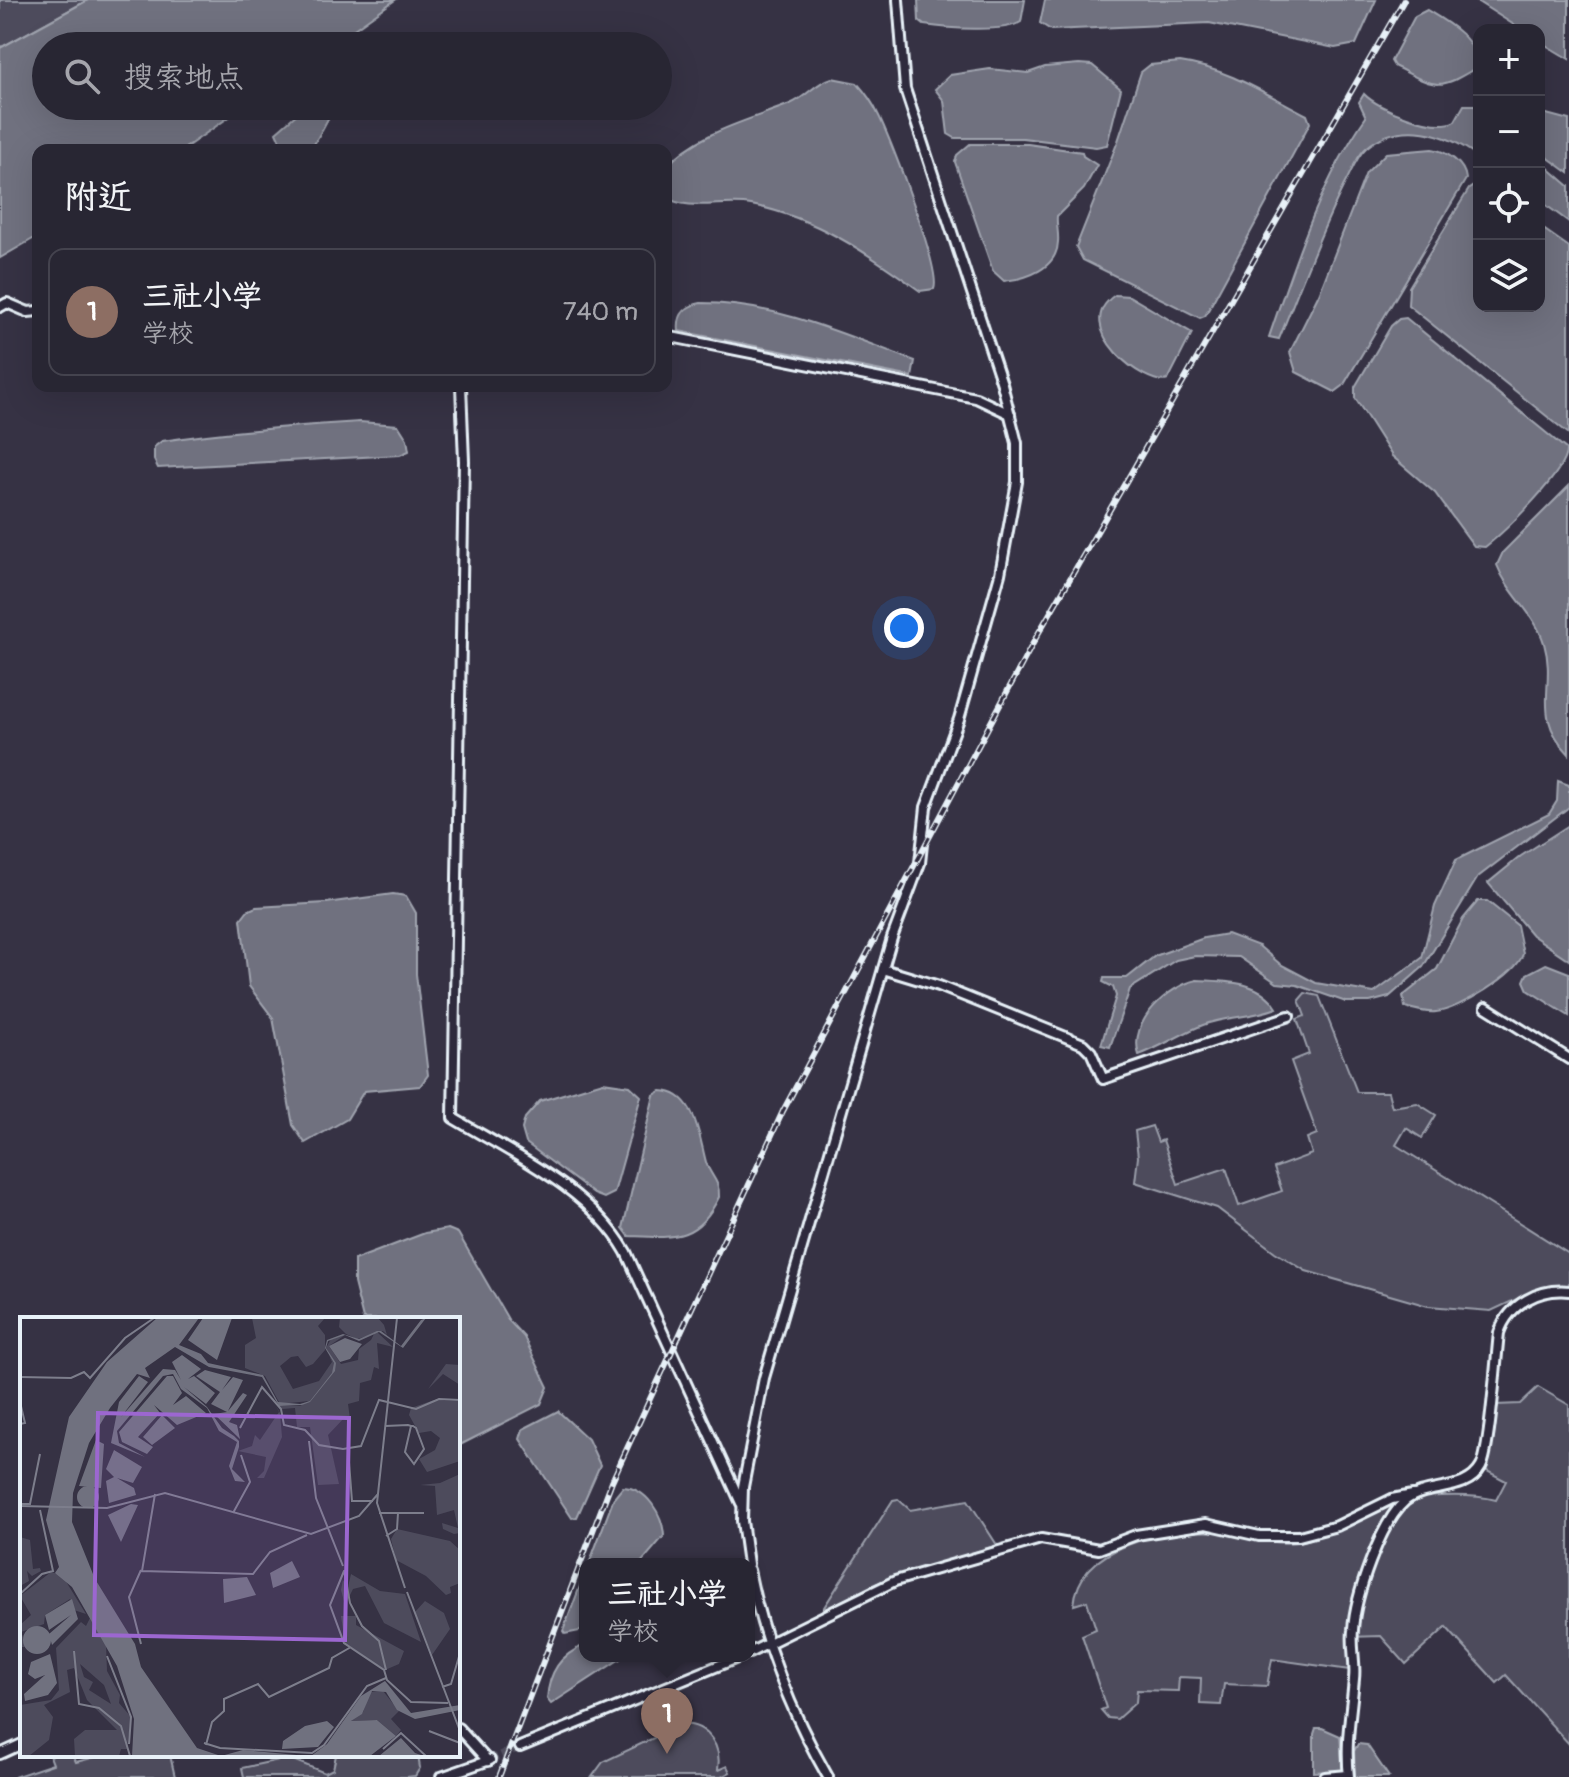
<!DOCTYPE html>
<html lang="zh">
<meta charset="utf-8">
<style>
:root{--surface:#282633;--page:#302e3b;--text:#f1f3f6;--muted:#a5a5ac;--line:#44434e;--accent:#ff9aa2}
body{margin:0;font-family:Pangolin,"LXGW WenKai TC",sans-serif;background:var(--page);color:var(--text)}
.controls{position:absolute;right:24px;top:24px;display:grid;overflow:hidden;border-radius:16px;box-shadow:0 8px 32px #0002}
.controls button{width:72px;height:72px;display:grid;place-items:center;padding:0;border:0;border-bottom:2px solid var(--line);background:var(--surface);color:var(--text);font:40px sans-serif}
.you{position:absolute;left:904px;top:628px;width:28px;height:28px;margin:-20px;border:6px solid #fff;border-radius:50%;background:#1a73e8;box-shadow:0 0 0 12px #1a73e833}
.badge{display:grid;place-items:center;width:52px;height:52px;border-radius:50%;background:var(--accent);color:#fff;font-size:26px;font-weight:700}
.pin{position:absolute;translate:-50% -66px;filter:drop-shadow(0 2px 4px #0008)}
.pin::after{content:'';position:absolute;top:42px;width:28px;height:24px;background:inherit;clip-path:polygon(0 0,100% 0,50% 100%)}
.popup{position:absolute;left:579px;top:1558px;width:176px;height:104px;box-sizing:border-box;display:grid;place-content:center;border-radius:16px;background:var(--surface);filter:drop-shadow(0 2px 6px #0005);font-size:26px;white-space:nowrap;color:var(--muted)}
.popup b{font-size:30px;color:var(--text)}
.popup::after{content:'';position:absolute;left:50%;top:100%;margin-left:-16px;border:16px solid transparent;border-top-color:var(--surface)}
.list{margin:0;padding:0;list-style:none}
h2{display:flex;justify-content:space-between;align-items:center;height:104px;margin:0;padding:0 32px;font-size:34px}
h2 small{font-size:26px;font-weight:400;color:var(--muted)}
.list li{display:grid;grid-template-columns:52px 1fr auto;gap:24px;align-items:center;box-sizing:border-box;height:128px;margin:0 16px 16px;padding:0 16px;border:2px solid var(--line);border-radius:16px}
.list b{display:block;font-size:30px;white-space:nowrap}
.list p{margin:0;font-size:26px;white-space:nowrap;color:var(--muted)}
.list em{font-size:26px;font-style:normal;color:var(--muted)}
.icon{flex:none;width:44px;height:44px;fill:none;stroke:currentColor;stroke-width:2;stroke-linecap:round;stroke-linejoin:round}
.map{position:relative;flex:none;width:1569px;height:1777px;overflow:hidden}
.search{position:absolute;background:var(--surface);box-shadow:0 8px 32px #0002;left:32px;top:32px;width:640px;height:88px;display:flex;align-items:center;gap:20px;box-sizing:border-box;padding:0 28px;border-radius:44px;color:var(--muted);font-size:30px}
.panel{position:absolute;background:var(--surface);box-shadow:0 8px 32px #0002;left:32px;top:144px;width:640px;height:248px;border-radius:16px}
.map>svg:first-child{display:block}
.green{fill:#4d4b5c;stroke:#9a9eaa;stroke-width:2}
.water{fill:#70717f;stroke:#a0a4af;stroke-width:2}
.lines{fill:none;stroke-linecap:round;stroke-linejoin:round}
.minor-tunnel{stroke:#514f5f;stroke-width:8;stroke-dasharray:8 4;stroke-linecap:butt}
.minor-casing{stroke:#e8f1f8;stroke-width:14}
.minor{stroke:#2f2a3d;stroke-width:8}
.rail-casing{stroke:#e8f1f8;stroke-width:6}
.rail{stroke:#2f2a3d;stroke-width:3;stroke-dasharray:9;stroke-linecap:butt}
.inset-road{fill:none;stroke:#7d7e8c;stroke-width:2}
.view{fill:#9c67d0;fill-opacity:0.15;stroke:#9c67d0;stroke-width:4}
.inset-edge{fill:none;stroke:#e8f1f8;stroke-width:4}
</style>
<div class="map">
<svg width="1569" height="1777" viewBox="0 0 1569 1777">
<rect width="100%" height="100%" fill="#363244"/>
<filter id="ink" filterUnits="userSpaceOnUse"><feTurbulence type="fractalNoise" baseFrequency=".0125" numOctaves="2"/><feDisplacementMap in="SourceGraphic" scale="16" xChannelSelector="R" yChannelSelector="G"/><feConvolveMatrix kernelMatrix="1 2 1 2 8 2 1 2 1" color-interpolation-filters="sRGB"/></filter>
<g filter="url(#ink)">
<g class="green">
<polygon points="0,0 88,0 0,48"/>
<polygon points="1305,993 1319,996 1357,1092 1388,1092 1392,1107 1417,1103 1436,1115 1422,1138 1406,1128 1396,1145 1569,1254 1569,1287 1540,1288 1491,1311 1428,1306 1306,1271 1275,1252 1217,1208 1135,1182 1138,1157 1135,1131 1152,1126 1158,1142 1163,1140 1178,1184 1226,1168 1239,1206 1282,1191 1274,1168 1312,1154 1307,1138 1317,1134 1291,1061 1309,1054 1297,1019 1305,1016 1299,1000"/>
<path d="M 1538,1387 L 1569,1405 L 1569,1744 L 1506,1675 L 1497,1683 L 1446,1627 L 1406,1664 L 1381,1636 L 1348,1637 L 1350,1670 L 1272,1659 L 1267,1686 L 1224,1684 L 1221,1705 L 1200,1704 L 1201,1678 L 1179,1677 L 1178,1691 L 1137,1690 L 1136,1702 L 1117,1719 L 1108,1718 L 1101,1710 L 1106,1708 L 1082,1635 L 1096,1629 L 1087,1601 L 1074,1605 C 1079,1544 1167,1529 1218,1532 C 1244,1533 1269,1546 1297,1542 C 1331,1537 1355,1515 1386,1504 C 1412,1495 1470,1493 1496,1500 L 1506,1481 L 1485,1470 L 1496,1405 L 1520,1404 Z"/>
<polygon points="898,1499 910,1510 968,1500 997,1545 875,1584 821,1612 893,1500"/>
<path d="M 683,1724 C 708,1725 722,1746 718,1770 L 727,1766 L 730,1772 L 721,1777 L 592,1777 L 603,1762 Z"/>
<polygon points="54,1755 73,1755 76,1762 103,1755 170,1755 175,1777 14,1777 53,1764 50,1756"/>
<polygon points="336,1755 418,1755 420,1768 415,1776 407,1777 244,1777 242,1768 288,1758 325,1773 333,1769"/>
</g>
<g class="water">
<polygon points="88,0 395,0 330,46 46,46 46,106 245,106 182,150 38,150 38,236 0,258 0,48"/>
<path d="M 918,0 L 1025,0 L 1021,22 C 1003,33 945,28 924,25 L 919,21 Z"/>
<polygon points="1045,0 1376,0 1356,44 1335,48 1209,23 1051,30 1040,23"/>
<polygon points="1475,0 1569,0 1569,59 1539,41 1539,30 1522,30"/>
<path d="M 1427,10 C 1447,22 1478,39 1477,67 C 1437,93 1434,86 1394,66 L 1391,61 L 1415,16 Z"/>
<path d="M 1180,62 C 1229,69 1264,93 1307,115 L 1310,123 L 1205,316 L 1200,318 L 1083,260 L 1076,247 L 1118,141 L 1141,72 L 1150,65 Z"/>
<polygon points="1079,64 1092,65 1121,89 1107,145 1096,147 1023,138 955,138 948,134 944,101 935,89 950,75 990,69 1028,73 1045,67"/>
<path d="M 832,78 L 857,83 C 865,92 873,103 878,114 C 890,137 942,272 934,289 L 920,291 C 868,253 815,217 751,205 C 725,200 687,212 666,197 L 666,167 C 698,132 747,121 790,104 C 806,98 814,83 832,78 Z"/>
<path d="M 1364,94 C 1378,109 1436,132 1455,121 L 1464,105 L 1474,105 L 1479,110 L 1479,157 C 1447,133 1401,118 1366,148 C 1356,157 1351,173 1344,185 C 1319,235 1300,287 1279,339 L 1269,337 C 1295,261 1320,183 1366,117 L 1359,102 Z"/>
<polygon points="306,106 335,106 311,150 284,150 276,132"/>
<polygon points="1539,112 1569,120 1569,173 1539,151"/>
<path d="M 970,144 L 1028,144 L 1082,152 L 1083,156 L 1097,165 L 1084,189 L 1057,216 C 1056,225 1059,233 1058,242 C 1057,269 1026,279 1004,281 L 993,271 L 955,162 L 957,155 Z"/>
<path d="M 1432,149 C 1447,151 1465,164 1466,179 L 1343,386 L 1335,392 L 1296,372 L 1290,352 L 1319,294 L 1366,173 L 1386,153 Z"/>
<polygon points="1539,160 1569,186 1569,222 1539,200"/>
<polygon points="1475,185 1479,185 1479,306 1539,306 1539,226 1569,247 1569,434 1408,305 1409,287 1469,189"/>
<path d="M 1115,295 L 1129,296 L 1192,333 L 1168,380 C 1146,388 1068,327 1115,295 Z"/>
<path d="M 701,303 C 776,303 846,335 915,361 L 912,377 L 679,331 C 677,314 685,306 701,303 Z"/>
<path d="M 1406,318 L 1566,449 C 1569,470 1503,533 1485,547 L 1474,546 L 1435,493 L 1392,456 L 1355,398 L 1355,387 L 1391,326 L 1399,319 Z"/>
<path d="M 360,422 L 398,425 L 407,439 L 409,451 L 400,455 L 158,468 L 154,460 L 154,447 L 162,441 C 228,431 294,426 360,422 Z"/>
<path d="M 1569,486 L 1569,754 C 1530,713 1557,688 1544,643 C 1535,613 1508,594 1497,565 L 1503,552 Z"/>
<polygon points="1558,781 1569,785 1569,807 1478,877 1423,967 1389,997 1370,1002 1346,1002 1297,985 1277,983 1239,957 1195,956 1176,960 1130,989 1110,1047 1101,1045 1116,996 1113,987 1103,982 1104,978 1127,978 1155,956 1204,938 1227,934 1259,946 1280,964 1316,983 1374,993 1422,958 1435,906 1456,860 1549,814 1557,801"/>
<polygon points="1569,825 1569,960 1532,935 1488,883 1521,856"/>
<polygon points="393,894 406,896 416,913 416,974 428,1075 420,1086 364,1091 347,1119 305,1143 293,1125 273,1018 249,986 241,919 247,911 256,907 326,903"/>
<path d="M 1478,901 L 1487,901 L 1517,925 L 1523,954 C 1516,975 1458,1010 1436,1012 C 1426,1013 1415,1010 1405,1007 L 1403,996 L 1437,969 L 1463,919 Z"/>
<polygon points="1546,964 1569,973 1569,1016 1528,990 1524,981 1527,974"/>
<path d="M 1197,980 C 1227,982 1260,980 1277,1008 C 1251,1018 1227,1016 1203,1025 C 1180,1034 1161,1047 1139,1055 C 1128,1022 1168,986 1197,980 Z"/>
<polygon points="603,1082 630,1086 641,1096 614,1193 604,1198 594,1194 526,1143 522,1129 525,1118 540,1101"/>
<path d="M 661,1091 C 696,1092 699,1137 706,1162 C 710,1176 720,1180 719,1197 C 697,1242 673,1238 629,1236 L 623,1228 L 654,1095 Z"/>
<polygon points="448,1229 458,1233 509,1321 524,1337 548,1387 541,1404 458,1446 458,1319 363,1319 354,1283 354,1260 425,1233"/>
<polygon points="558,1411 588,1439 600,1465 577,1517 572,1518 520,1439 523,1429"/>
<path d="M 623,1487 C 647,1488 663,1515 664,1536 L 640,1564 L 589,1564 L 614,1498 Z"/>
<polygon points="585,1573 585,1630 565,1634 563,1631"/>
<path d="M 585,1645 L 585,1656 L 621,1656 L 620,1659 L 551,1704 L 547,1699 C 549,1672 560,1655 585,1645 Z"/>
<polygon points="1322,1728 1340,1736 1343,1770 1314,1772 1314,1734 1316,1728"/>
<polygon points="1358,1744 1367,1745 1389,1777 1355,1777 1354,1751"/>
</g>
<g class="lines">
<polyline class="minor-tunnel" points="490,1760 520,1747"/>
<g class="minor-casing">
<g id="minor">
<polyline points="0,307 7,303 28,312 38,311"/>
<polyline points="666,336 976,398 1010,414"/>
<path d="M 461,386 L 464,461 L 453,1118 C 513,1154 590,1189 626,1252 L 741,1503"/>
<polyline points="883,969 939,986 1083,1044 1091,1052 1103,1079 1289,1016"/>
<polyline points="1486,1007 1569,1059"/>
<polyline points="748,1564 742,1521 743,1487 764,1378 892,938 920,863 926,807 959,719 1000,574 1017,482 1017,443 1002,384 905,89 898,0"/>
<path d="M 749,1570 C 764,1644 790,1711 828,1777"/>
<polyline points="749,1653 895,1581 1041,1539 1099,1549 1136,1535 1206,1524 1259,1536 1299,1536 1337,1526 1392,1499 1413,1495"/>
<polyline points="458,1728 488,1761"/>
<polyline points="520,1747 742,1656"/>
<polyline points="0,1754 22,1744"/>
<polyline points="441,1777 490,1760"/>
<polyline points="1325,1777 1348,1775"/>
<path d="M 1349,1777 C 1345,1743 1351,1713 1354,1679 C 1356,1663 1351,1647 1353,1630 C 1355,1597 1380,1523 1405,1501 C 1427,1483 1466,1494 1481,1467 C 1490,1451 1496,1358 1499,1333 C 1509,1303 1540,1288 1569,1291"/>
</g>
</g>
<use href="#minor" class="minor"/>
<g class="rail-casing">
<polyline id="rail" points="499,1777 612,1481 783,1111 1038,634 1404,0"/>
</g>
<use href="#rail" class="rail"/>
</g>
</g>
<g transform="translate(20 1317)">
<rect width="440" height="440" fill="#363244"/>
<path d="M 232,1 L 305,1 L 298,9 L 305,18 L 305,33 L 293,47 L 286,50 L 278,39 L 271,40 L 260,49 L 273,72 L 299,64 L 312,45 L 309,38 L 315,48 L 306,31 L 311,22 L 325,18 L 309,29 L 321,47 L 338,43 L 339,32 L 351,23 L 354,17 L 337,22 L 326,17 L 319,10 L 320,1 L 358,1 L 364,8 L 367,18 L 363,14 L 357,15 L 373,30 L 357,26 L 359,52 L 354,50 L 351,63 L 340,66 L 339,84 L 328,87 L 330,102 L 325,100 L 308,118 L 319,167 L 298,168 L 290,110 L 277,110 L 275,91 L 262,92 L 259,89 L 280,89 L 289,84 L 260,87 L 245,59 L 225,51 L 225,28 L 236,21 ZM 426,47 L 440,48 L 440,68 L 423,57 L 408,72 ZM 414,83 L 440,84 L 440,144 L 407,155 L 399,142 L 415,133 L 420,121 L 411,114 L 399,116 L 389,98 L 391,91 ZM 256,89 L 260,96 L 262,120 L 244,161 L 237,161 L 244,154 L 246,140 L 218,134 L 232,129 L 235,118 L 240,123 L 259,95 ZM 440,157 L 440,216 L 434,217 L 423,212 L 422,206 L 438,211 L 434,193 L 417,198 L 415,169 L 400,168 L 420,166 ZM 377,212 L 430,224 L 440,233 L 440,266 L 430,270 L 431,276 L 426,278 L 406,259 L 376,243 L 371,222 ZM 0,220 L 10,223 L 13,252 L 20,251 L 21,254 L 12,259 L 7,254 L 9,264 L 0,269 ZM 31,255 L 42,258 L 66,297 L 54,293 L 50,282 L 25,298 L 24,307 L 1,315 L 7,330 L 2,330 L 0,308 L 11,298 L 0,279 ZM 331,257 L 360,274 L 385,277 L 401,325 L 364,306 L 345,269 L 333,272 L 325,288 L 321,273 L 323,263 L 328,270 ZM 405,284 L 424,296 L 430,312 L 412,338 L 395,295 ZM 71,299 L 86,327 L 87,354 L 100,378 L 99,386 L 111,400 L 107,432 L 101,432 L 99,439 L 55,439 L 54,422 L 65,413 L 97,413 L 67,383 L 54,351 L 47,353 L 50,375 L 24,388 L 33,400 L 29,423 L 9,439 L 0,439 L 0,388 L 31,383 L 39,373 L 36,331 L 61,305 L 66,309 ZM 60,347 L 84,368 L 91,387 L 69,373 L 73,365 L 64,360 ZM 321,299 L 336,299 L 336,308 L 384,334 L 379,347 L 365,353 L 325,326 ZM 363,374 L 379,394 L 371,402 L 381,413 L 376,419 L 357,403 L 331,404 L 343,395 L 350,375 Z" fill="#4d4b5c" fill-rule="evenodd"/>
<path d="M 137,1 L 179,1 L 159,28 L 181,37 L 188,46 L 243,58 L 258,85 L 280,87 L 290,84 L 312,56 L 314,46 L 305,31 L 307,23 L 323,17 L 339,22 L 357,14 L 361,14 L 381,29 L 401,3 L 406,1 L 383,31 L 359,15 L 339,24 L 325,18 L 308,24 L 306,31 L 316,46 L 315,54 L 290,85 L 282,88 L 259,89 L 242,60 L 189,50 L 155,30 L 125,51 L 130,61 L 117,57 L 90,91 L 69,126 L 53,176 L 52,205 L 75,262 L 115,327 L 121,350 L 177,431 L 201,439 L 223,433 L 287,439 L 112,439 L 114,402 L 97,349 L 52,270 L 35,256 L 39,250 L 26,203 L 49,100 L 87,45 ZM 183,1 L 212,1 L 197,43 L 168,23 ZM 325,21 L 342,27 L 330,42 L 320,45 L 309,29 ZM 162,38 L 181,52 L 168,62 L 174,59 L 195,76 L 186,87 L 164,70 L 187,90 L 202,111 L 214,119 L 219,124 L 219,130 L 212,152 L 225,165 L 215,164 L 209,149 L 217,125 L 199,114 L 187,91 L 161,72 L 153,57 L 143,59 L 97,114 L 99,126 L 125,140 L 91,126 L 99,85 L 119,59 L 128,65 L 101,100 L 143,52 L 155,53 L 161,63 L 152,45 ZM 185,53 L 211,60 L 202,73 L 213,60 L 223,63 L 208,94 L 223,76 L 227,78 L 209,105 L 217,108 L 220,122 L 194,97 L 207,95 L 191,87 L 200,75 L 176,59 ZM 147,59 L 153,59 L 162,76 L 153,88 L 166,79 L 186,96 L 157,108 L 134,88 L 140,96 L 118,120 L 133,130 L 127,137 L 102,125 L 99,115 ZM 142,98 L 155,111 L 132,128 L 123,120 ZM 76,123 L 84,127 L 81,171 L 59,169 ZM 94,133 L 122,150 L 113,166 L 97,161 L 114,171 L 116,178 L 89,186 L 86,164 L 94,160 L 86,152 ZM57 180a11 11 0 1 1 22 0a11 11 0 1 1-22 0ZM 111,187 L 118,188 L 101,225 L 88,198 ZM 272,244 L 280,260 L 253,271 L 250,256 ZM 227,260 L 236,278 L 204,286 L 203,262 ZM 52,282 L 58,302 L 32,328 L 29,317 L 51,298 L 29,313 L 25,298 ZM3 323a14 14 0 1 1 28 0a14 14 0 1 1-28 0ZM 30,337 L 37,366 L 28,378 L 5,384 L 4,377 L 25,358 L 15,362 L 8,357 L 11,345 ZM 365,364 L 391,396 L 440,388 L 440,393 L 395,402 L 377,393 L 366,375 L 352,374 L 342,397 L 331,404 L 357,403 L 376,419 L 350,439 L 291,439 L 307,427 L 341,379 ZM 307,404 L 314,410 L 298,430 L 262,432 L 263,424 L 285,409 ZM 381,421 L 395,436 L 404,439 L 359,439 Z" fill="#70717f"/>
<path class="inset-road" d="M 377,1 L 357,186 L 385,271M 0,60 L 51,61 L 64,55 L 70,61 L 105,21 L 134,1M 0,85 L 5,106 L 0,107M 365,109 L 388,108 L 391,109 L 393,109 L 396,111 L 404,132 L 394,147 L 385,135 L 391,109M 220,111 L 242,70 L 261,92 L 264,108 L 285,113 L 299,128 L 323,132 L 341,129 L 359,83 L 396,92 L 419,82 L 440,83M 289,124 L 296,181 L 323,249M 328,132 L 332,184 L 353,184M 135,177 L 122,254 L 233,257 L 250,235 L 287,218M 0,187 L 10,187 L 20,137M 0,189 L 87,191 L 145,176 L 291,217 L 339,199 L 358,177M 213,196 L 230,165 L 221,138M 359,196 L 404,196M 366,219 L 377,212 L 378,196M 121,253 L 109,280 L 121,327M 324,253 L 330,286 L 342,309 L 359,324 L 366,353M 324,254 L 310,288 L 324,326 L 364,353 L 367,363 L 391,385 L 428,386M 387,275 L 440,414M 0,277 L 22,257 L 33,254 L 20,193M 54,334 L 59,387 L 79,391 L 101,409 L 110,439M 87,339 L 111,400 L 109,427M 422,370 L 431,367 L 440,336M 409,414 L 440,426M 184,426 L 200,431 L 292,436 L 304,428 L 347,369 L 366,361M 186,428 L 192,405 L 204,394 L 204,382 L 238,367 L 249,380 L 309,351 L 312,341 L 331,330M 363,432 L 381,416 L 406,439"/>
<path class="view" d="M 78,96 L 329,101 L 325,323 L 74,318 Z"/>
<rect width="440" height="440" class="inset-edge"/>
</g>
</svg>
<div class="controls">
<button>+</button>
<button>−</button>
<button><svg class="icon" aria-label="locate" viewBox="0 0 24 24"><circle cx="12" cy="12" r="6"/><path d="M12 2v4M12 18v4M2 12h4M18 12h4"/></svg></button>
<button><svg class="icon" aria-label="layers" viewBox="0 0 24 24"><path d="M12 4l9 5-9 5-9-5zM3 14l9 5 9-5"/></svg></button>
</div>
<div class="you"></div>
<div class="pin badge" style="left:667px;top:1754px;background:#8d6e63">1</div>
<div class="popup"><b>三社小学</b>学校</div>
<div class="search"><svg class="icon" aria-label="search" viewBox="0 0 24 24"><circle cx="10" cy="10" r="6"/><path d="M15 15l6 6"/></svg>搜索地点</div>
<section class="panel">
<h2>附近<small></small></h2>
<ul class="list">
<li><span class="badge" style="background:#8d6e63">1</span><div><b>三社小学</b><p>学校</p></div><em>740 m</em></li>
</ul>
</section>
</div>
